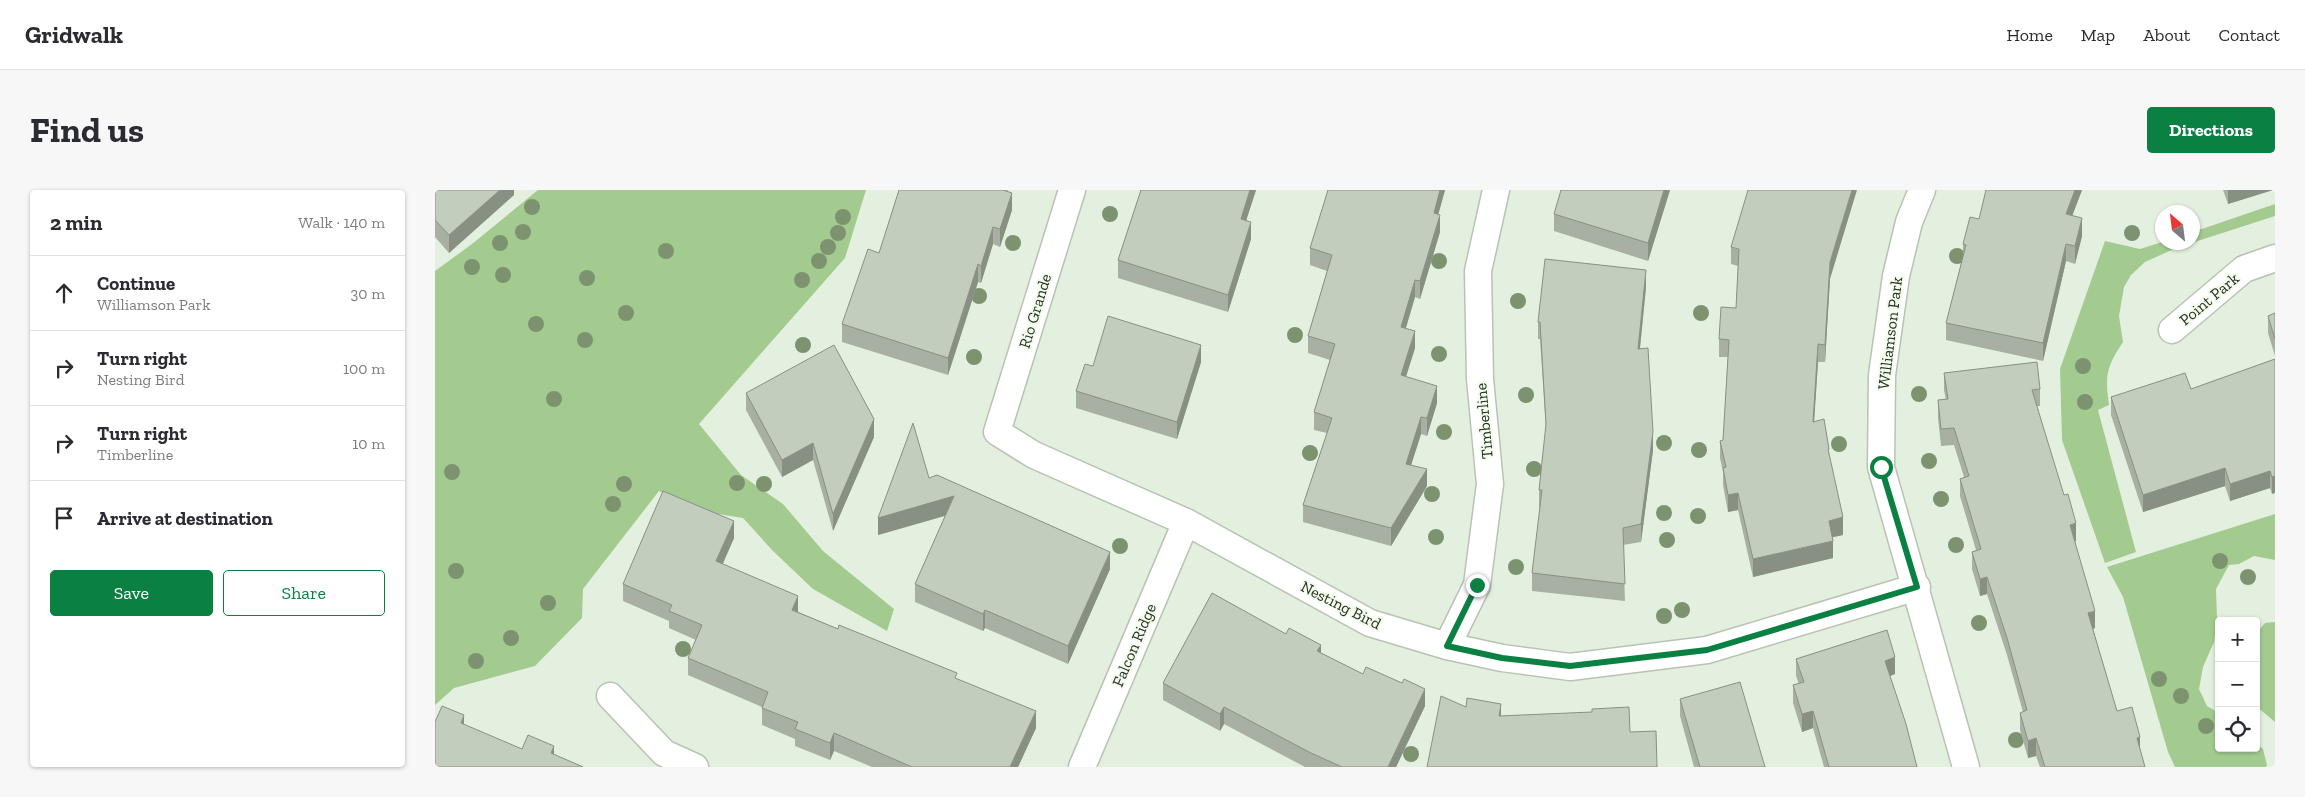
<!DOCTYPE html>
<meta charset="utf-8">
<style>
:root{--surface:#fff;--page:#f7f7f7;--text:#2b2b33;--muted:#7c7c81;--line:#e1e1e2;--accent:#0b8043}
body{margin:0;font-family:"Zilla Slab",serif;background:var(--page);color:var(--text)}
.controls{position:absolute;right:15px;bottom:15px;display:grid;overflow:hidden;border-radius:5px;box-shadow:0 1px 4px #0004}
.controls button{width:45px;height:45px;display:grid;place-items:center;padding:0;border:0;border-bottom:1px solid var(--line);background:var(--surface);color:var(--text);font:25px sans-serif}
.compass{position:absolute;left:1720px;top:15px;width:45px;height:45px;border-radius:50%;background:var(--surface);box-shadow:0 1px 4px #0004;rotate:332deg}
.stop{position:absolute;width:15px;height:15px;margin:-11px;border:4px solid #0b8043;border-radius:50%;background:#fff}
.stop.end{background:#0b8043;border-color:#fff;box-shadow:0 1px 5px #0008}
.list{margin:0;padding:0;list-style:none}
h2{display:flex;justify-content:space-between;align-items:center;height:65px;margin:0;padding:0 20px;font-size:21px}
h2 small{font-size:16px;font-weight:400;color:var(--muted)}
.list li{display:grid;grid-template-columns:32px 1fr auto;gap:15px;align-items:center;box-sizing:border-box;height:75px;padding:0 20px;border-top:1px solid var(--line)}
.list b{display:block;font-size:19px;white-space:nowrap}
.list p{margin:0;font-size:16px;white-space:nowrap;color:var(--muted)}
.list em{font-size:16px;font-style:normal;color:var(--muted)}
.actions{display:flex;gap:10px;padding:15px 20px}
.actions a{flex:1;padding:11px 0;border:1px solid var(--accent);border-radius:5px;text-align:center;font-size:18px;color:var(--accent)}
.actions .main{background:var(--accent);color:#fff}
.icon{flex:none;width:28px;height:28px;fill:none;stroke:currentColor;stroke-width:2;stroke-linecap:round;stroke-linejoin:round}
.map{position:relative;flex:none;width:1840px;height:577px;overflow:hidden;border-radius:5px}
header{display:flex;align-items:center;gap:30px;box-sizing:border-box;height:70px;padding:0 25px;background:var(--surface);border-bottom:1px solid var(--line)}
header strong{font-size:24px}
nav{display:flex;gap:28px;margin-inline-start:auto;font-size:18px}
.intro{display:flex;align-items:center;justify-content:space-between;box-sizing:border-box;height:120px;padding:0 30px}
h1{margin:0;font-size:35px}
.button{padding:12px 22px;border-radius:5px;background:var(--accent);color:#fff;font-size:18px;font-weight:700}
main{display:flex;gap:30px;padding:0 30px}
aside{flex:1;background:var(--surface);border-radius:5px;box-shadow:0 1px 4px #0004}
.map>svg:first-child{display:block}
.green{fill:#a3cb90}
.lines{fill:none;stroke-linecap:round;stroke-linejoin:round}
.street-casing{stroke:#b8c3b3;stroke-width:29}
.street{stroke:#fff;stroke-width:26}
.tree{fill:#7d9370}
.wall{fill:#a7b0a3}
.shaded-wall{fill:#889084}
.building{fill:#c2cdbd;stroke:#889084}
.route{stroke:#0b8043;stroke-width:6}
.labels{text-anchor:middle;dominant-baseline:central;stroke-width:4.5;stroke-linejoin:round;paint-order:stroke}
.street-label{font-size:16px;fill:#282c26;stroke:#f2fdec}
</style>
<header>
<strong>Gridwalk</strong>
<nav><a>Home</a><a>Map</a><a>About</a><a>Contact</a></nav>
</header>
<div class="intro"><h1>Find us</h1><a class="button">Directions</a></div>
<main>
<aside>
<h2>2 min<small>Walk · 140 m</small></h2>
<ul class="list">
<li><svg class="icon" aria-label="ahead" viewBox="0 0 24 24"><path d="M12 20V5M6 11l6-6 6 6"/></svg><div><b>Continue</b><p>Williamson Park</p></div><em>30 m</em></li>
<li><svg class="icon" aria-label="right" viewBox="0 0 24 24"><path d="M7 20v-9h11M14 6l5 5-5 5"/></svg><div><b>Turn right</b><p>Nesting Bird</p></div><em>100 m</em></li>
<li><svg class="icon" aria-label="right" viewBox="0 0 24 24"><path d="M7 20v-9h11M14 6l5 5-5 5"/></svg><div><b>Turn right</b><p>Timberline</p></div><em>10 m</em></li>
<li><svg class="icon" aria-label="arrive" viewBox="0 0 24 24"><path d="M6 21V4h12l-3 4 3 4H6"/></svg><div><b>Arrive at destination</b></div></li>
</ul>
<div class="actions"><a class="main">Save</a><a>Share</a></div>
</aside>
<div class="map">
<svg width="1840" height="577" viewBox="0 0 1840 577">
<rect width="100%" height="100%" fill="#e4f0df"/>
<g class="green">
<polygon points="103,0 431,0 410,68 264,234 306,285 348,314 388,361 459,419 452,441 378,399 338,361 308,328 264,321 224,301 148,399 147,428 100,476 19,498 0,515 0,81 37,54"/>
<path d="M 1840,14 L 1840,26 L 1741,58 L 1710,72 L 1696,85 L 1689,97 L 1684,126 L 1688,152 C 1671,178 1670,185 1674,215 L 1663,220 L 1701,362 L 1670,373 L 1627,250 L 1625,179 L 1670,51 L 1705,59 L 1727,52 L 1758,52 L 1758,42 Z"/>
<polygon points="1840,324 1840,370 1819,366 1804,374 1794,375 1781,399 1782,428 1779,452 1768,477 1764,499 1772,516 1784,523 1784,558 1821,558 1821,553 1828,559 1832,575 1831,577 1740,577 1733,562 1688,407 1672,377"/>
<polygon points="1840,432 1840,532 1821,516 1821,444 1830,433"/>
</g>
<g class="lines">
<g class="street-casing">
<g id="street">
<polyline points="637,0 562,242 599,265 751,332 935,433 1012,456 1067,468 1135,477 1272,460 1482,397"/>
<polyline points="1487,0 1474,32 1461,86 1447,185 1446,277 1531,577"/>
<polyline points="1737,140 1809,79 1840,68"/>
<polyline points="1012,456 1042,395 1055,294 1045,189 1043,81 1061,0"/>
<polyline points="175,506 229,563 260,577"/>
<polyline points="647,577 751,332"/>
</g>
</g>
<use href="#street" class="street"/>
</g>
<g class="tree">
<circle cx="97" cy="17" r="8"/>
<circle cx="675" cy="24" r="8"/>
<circle cx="408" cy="27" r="8"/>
<circle cx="88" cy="42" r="8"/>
<circle cx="403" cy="43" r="8"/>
<circle cx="1697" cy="43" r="8"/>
<circle cx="65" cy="53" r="8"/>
<circle cx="578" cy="53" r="8"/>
<circle cx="393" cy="57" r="8"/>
<circle cx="231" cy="61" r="8"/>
<circle cx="1522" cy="66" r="8"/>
<circle cx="384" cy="71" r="8"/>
<circle cx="1004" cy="71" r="8"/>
<circle cx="37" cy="77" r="8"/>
<circle cx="68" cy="85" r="8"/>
<circle cx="152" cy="88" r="8"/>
<circle cx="367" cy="90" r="8"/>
<circle cx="544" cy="106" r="8"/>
<circle cx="1083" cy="111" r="8"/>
<circle cx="191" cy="123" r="8"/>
<circle cx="1266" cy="123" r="8"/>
<circle cx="101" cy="134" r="8"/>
<circle cx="860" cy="145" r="8"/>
<circle cx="150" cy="150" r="8"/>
<circle cx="368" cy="155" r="8"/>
<circle cx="1004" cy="164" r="8"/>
<circle cx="539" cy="167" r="8"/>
<circle cx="1648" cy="176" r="8"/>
<circle cx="1484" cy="204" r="8"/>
<circle cx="1091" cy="205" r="8"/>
<circle cx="119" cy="209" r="8"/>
<circle cx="1650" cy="212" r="8"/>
<circle cx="1009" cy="242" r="8"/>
<circle cx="1229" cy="253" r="8"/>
<circle cx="1404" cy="254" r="8"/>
<circle cx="1264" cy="260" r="8"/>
<circle cx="875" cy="263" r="8"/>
<circle cx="1494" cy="271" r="8"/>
<circle cx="1099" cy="279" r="8"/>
<circle cx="17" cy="282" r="8"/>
<circle cx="302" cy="293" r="8"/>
<circle cx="189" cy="294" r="8"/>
<circle cx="329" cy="294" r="8"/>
<circle cx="997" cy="304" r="8"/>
<circle cx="1506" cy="309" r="8"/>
<circle cx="178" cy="314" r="8"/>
<circle cx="1229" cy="323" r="8"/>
<circle cx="1263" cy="326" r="8"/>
<circle cx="1001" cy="347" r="8"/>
<circle cx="1232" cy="350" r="8"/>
<circle cx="1521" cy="355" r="8"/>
<circle cx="685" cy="356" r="8"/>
<circle cx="1785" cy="371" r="8"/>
<circle cx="1081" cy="377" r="8"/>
<circle cx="21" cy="381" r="8"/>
<circle cx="1813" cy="387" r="8"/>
<circle cx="113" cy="413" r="8"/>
<circle cx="1247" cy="420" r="8"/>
<circle cx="1229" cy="426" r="8"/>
<circle cx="1544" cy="433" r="8"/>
<circle cx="76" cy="448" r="8"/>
<circle cx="248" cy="459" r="8"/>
<circle cx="41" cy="471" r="8"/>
<circle cx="1724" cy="489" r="8"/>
<circle cx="1746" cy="506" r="8"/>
<circle cx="1771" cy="536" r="8"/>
<circle cx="1581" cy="550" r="8"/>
<circle cx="976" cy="564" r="8"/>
</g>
<g class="wall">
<polygon points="0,0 79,0 79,5 14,63 0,47"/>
<polygon points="464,0 573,0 572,2 577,20 565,57 558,54 546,93 543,92 513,185 407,152 407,134 444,63"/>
<polygon points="706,0 821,0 811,31 816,49 793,122 683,88 683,70"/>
<polygon points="892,0 1010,0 1003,25 1005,42 985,109 980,107 971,138 980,158 971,187 1002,213 992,246 986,244 976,275 992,296 956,356 868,332 868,315 892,243 879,240 879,222 895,170 873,163 873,146 892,81 875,75 875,58 893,0"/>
<polygon points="1126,0 1235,0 1213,71 1119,41 1119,24"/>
<polygon points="1647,0 1637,26 1647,46 1640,74 1631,71 1608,171 1511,150 1511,133 1528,66 1528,54 1544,29"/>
<polygon points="1788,0 1838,0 1793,14"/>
<polygon points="1296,57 1395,89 1390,172 1383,172 1379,231 1394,267 1408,345 1397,347 1398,368 1318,387 1303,320 1293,322 1288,295 1288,282 1285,268 1285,251 1288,250 1293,167 1284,167 1284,149 1301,118 1303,76 1296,74"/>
<polygon points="1211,97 1205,159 1218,260 1206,352 1188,355 1190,411 1097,401 1097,383 1105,317 1104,317 1104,300 1111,240 1105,149 1103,149 1103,132"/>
<polygon points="1840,123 1840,166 1833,143 1833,126"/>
<polygon points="1840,169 1837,304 1835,298 1795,311 1790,296 1708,322 1676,225 1676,207 1756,199"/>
<polygon points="766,172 742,249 641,218 641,201 658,176"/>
<polygon points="1509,183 1605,199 1605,216 1602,216 1641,351 1640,351 1660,438 1658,439 1682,521 1705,561 1710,577 1605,577 1601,566 1593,568 1585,540 1585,523 1588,522 1572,465 1552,404 1545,406 1537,379 1537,362 1541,360 1525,306 1525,289 1529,287 1519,255 1506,256 1503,228 1503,210 1511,210 1509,200"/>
<polygon points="311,203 439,247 398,341 378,270 347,287 311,220"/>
<polygon points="494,288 675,379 633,474 550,438 548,441 480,412 480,394 510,326 443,345"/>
<polygon points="299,348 288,374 363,422 522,489 601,538 583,577 437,577 399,561 395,570 360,556 360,549 327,535 327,517 253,485 253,468 261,450 234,438 234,431 188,411 188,394"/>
<polygon points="886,463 990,516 961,577 870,577 789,534 785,541 728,510 728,493"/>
<polygon points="1361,469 1460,484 1455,486 1482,577 1389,577 1378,538 1367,542 1358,513 1358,495 1364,494 1361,486"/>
<polygon points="1245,509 1330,577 1259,577 1245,526"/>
</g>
<g class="shaded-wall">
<polygon points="65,0 79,0 79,5 14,63 14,45"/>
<polygon points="815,0 821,0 806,46 806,29"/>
<polygon points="1005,0 1010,0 999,40 999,23"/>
<polygon points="1229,0 1235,0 1213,71 1213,53"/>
<polygon points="1417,0 1422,0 1395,89 1390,172 1390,155 1395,72"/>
<polygon points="1640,0 1647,0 1631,42 1631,24"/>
<polygon points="1793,0 1838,0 1793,14"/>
<polygon points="577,3 577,20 565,57 565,39"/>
<polygon points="1005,25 1005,42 985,109 985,91"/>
<polygon points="1647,28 1647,46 1640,74 1640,56"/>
<polygon points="816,32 816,49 793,122 793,105"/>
<polygon points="558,37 558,54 546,93 546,76"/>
<polygon points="1631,54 1631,71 1608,171 1608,153"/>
<polygon points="543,74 543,92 513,185 513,168"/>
<polygon points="1211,80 1211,97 1203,176 1203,159"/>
<polygon points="980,90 980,107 966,154 966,137"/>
<polygon points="980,141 980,158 966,202 966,185"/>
<polygon points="1383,154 1383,172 1378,249 1378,232"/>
<polygon points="766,155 766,172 742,249 742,232"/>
<polygon points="1002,196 1002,213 992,246 992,228"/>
<polygon points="986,227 986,244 971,291 971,274"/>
<polygon points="439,229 439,247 398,341 398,324"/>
<polygon points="1218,242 1218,260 1206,352 1206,334"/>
<polygon points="378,253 378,270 347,287 347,270"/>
<polygon points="1790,278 1790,296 1708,322 1708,305"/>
<polygon points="992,279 992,296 956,356 956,338"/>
<polygon points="1835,281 1835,298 1795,311 1795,294"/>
<polygon points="1840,286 1840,303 1837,304 1837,287"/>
<polygon points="1303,303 1303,320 1293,322 1293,305"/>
<polygon points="519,306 519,323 443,345 443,328"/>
<polygon points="1408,327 1408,345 1394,348 1394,331"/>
<polygon points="299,331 299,348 281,388 281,371"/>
<polygon points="1641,333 1641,351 1635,353 1635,335"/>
<polygon points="1398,351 1398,368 1318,387 1318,369"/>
<polygon points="675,362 675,379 633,474 633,456"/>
<polygon points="1552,387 1552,404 1545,406 1545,389"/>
<polygon points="363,406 363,423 357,420"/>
<polygon points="550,420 550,438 548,441 548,424"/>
<polygon points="1660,421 1660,438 1653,441 1653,423"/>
<polygon points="886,455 886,472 882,461"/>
<polygon points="1460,467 1460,484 1450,488 1450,471"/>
<polygon points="990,499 990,516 961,577 953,577"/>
<polygon points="1066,514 1066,531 1064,526"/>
<polygon points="789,517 789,534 785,541 785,524"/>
<polygon points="601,521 601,538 583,577 575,577"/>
<polygon points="1378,521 1378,538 1367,542 1367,524"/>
<polygon points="29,525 29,543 26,533"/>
<polygon points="399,543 399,561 395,570 395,553"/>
<polygon points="1705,547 1705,565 1702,548"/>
<polygon points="1601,548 1601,566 1593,568 1593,551"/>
<polygon points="119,556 119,573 116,563"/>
</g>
<g class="building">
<polygon points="0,0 65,0 14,45 0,30"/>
<polygon points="464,0 568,0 577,3 565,39 558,37 546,76 543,74 513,168 407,134 433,59 444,63"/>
<polygon points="706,0 815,0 806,29 816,32 793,105 683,70"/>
<polygon points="893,0 1005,0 999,23 1005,25 985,91 980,90 966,137 980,141 966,185 1002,196 992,228 986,227 971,274 992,279 956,338 868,315 897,228 879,222 900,154 873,146 897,65 875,58"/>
<polygon points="1126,0 1229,0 1213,53 1119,24"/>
<polygon points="1313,0 1417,0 1395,72 1390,155 1383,154 1378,232 1389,229 1394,259 1393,259 1408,327 1394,331 1398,351 1318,369 1303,303 1293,305 1288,278 1291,277 1285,251 1288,250 1294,150 1284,149 1286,117 1301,118 1304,59 1296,57"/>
<polygon points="1551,0 1640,0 1631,24 1647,28 1640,56 1631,54 1608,153 1511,133 1531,55 1528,54 1535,27 1544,29"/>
<polygon points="1110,69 1211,80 1203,159 1213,158 1218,242 1206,334 1188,338 1190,394 1097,383 1107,300 1104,300 1111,234 1105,132 1103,132"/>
<polygon points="1840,123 1840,149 1833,126"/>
<polygon points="673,126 766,155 742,232 641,201 650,174 658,176"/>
<polygon points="399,155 439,229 398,324 378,253 347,270 311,203"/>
<polygon points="1840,169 1840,286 1837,287 1835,281 1795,294 1790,278 1708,305 1676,207 1750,183 1756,199"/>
<polygon points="1602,172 1605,199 1597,200 1629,305 1633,304 1641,333 1635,335 1660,421 1653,423 1682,521 1697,517 1705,547 1702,548 1710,577 1610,577 1601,548 1593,551 1585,523 1592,520 1572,448 1552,387 1545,389 1537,362 1546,359 1525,289 1534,286 1519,238 1506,239 1503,210 1513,209 1509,183"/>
<polygon points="478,233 494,288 502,285 675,362 633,456 550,420 548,424 480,394 519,306 443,328"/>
<polygon points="228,301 299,331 281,371 363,406 357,420 403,439 404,435 522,483 520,488 601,521 575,577 477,577 399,543 395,553 360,539 363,532 327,518 333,502 253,468 267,435 234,421 237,415 188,394"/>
<polygon points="777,403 851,444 854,438 886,455 882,461 928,484 931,477 967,493 969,489 990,499 953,577 907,577 876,563 789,517 785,524 728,493"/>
<polygon points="1452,440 1460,467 1450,471 1471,534 1482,577 1394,577 1378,521 1367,524 1358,495 1369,492 1361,469"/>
<polygon points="1305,492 1330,577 1265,577 1245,509"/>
<polygon points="1006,506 1031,517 1032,508 1066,514 1064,526 1157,522 1157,519 1194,517 1195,542 1221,541 1222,577 992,577"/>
<polygon points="7,516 29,525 26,533 87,559 93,545 119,556 116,563 148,577 0,577 0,532"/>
</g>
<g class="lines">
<polyline class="route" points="1042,395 1012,456 1067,468 1135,476 1272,460 1482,397 1446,277"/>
</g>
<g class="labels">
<g class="street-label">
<text transform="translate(1774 109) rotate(-40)">Point Park</text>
<text transform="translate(600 121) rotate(-73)">Rio Grande</text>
<text transform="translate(1455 143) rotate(-83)">Williamson Park</text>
<text transform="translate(1049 231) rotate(-95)">Timberline</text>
<text transform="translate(906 415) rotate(27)">Nesting Bird</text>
<text transform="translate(699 455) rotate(-67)">Falcon Ridge</text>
</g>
</g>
</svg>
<div class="controls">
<button>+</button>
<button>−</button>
<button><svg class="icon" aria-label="locate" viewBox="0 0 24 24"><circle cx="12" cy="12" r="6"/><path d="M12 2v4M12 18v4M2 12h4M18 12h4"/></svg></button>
</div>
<svg class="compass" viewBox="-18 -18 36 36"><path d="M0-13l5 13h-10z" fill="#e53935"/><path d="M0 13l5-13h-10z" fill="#7c7c81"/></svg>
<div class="stop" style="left:1446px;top:277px"></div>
<div class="stop end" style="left:1042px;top:395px"></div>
</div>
</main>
